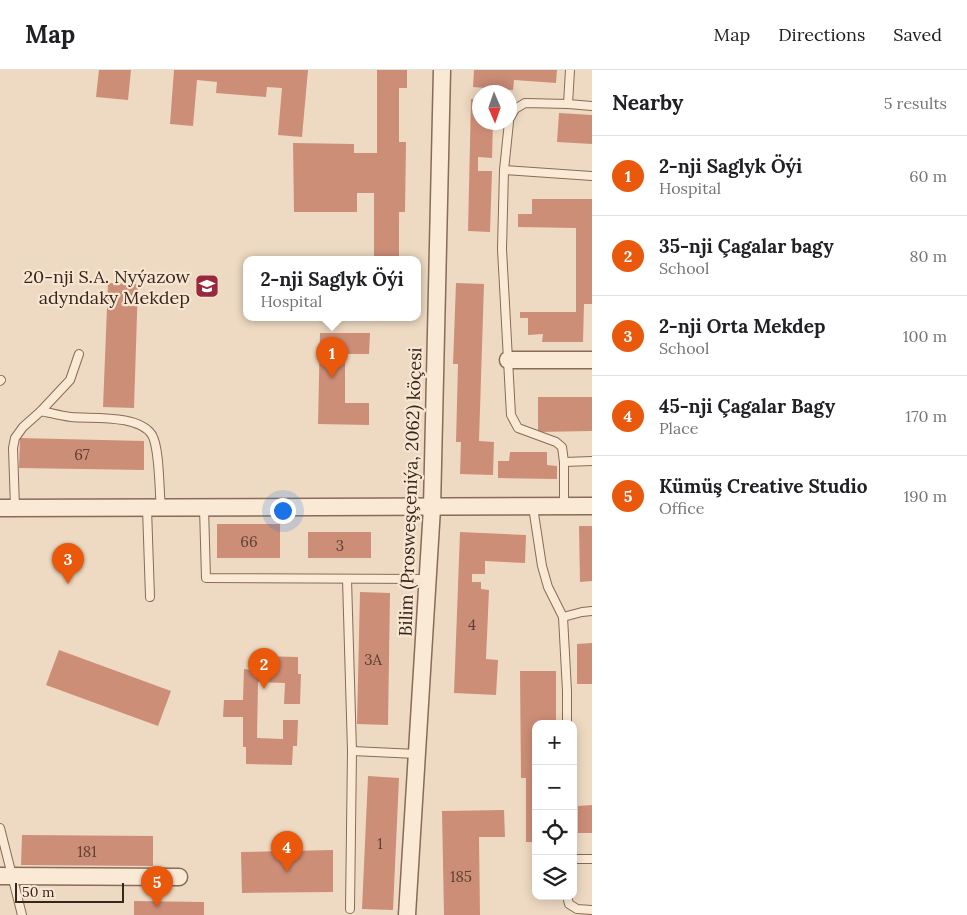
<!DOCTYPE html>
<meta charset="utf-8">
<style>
:root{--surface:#fff;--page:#f2f2f2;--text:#202124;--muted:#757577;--line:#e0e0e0;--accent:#ea580c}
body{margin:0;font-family:Lora,serif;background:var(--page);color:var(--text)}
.controls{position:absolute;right:15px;bottom:15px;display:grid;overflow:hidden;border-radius:10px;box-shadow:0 2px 12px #0003}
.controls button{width:45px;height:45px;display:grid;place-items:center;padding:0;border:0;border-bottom:1px solid var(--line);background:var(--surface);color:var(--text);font:25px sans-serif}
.compass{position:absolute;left:472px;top:15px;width:45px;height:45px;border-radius:50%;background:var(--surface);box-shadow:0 2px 12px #0003;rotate:178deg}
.scale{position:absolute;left:15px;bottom:12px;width:109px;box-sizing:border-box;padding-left:5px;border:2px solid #38261d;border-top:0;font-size:14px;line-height:18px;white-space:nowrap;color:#38261d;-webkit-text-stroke:4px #f6e6d2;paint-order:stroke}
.you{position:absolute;left:282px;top:440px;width:18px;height:18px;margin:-12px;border:4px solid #fff;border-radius:50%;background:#1a73e8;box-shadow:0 0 0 8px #1a73e833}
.badge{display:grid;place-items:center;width:32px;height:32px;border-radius:50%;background:var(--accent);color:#fff;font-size:16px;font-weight:700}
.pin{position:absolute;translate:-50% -41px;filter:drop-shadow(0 1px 2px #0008)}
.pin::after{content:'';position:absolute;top:26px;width:18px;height:15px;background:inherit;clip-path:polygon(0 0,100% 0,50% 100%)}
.popup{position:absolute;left:243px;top:186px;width:178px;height:65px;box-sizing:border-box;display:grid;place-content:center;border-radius:10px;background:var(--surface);filter:drop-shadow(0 1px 4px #0005);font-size:16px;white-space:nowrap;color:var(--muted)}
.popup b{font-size:19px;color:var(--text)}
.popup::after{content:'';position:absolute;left:50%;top:100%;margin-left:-10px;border:10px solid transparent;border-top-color:var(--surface)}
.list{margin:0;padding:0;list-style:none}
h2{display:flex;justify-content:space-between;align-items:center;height:65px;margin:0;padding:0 20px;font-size:21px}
h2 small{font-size:16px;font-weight:400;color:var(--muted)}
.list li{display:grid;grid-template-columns:32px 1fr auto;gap:15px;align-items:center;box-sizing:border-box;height:80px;padding:0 20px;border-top:1px solid var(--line)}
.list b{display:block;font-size:19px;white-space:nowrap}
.list p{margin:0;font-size:16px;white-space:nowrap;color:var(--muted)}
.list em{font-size:16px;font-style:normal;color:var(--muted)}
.icon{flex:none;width:28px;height:28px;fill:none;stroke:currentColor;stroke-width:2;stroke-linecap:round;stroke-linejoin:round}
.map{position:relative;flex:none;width:592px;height:845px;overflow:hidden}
header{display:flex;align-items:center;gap:30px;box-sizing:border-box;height:70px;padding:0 25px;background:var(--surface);border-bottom:1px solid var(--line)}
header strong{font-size:24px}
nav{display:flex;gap:28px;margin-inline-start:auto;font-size:18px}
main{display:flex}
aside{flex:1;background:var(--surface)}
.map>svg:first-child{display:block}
.building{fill:#cd8e77}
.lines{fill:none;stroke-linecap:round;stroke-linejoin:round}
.service-casing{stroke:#886b59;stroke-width:10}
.minor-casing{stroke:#886b59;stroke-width:19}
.service{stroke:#f9e9d5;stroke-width:8}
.minor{stroke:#f9e9d5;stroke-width:16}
.labels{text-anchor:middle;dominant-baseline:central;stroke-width:4.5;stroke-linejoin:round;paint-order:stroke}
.number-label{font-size:15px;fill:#5d4034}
.poi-label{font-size:18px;fill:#38261d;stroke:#f6e6d2;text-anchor:end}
.street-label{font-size:18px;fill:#38261d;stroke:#f6e6d2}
</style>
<header>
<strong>Map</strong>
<nav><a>Map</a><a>Directions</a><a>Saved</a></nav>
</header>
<main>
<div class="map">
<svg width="592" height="845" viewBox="0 0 592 845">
<rect width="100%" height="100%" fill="#eedac2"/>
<g class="building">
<polygon points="99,0 131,0 128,30 96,27"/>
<polygon points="174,0 308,0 302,67 278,65 282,18 267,17 266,27 216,23 217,12 197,10 193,56 170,54"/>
<polygon points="377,0 407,0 407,18 399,18 399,72 406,72 405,142 399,142 399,189 374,189 374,123 357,123 357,142 294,142 293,73 354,74 354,83 377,83"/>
<polygon points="474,0 557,0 556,13 514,10 513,20 473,17"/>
<polygon points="471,29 480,29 480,52 493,52 492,88 478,87 478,101 492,101 490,162 468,161"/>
<polygon points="559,43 592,45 592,74 557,72"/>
<polygon points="532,129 592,129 592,234 584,234 583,272 542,272 543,264 528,265 528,248 520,248 520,242 576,242 576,158 518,157 518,144 532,144"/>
<polygon points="108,213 138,214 134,338 103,337"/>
<polygon points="456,213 484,214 479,371 494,372 493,405 460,404 461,372 456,372 458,294 453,294"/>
<polygon points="320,263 370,263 369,284 345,284 345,333 369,333 369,355 318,354"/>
<polygon points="538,327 592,327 592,361 538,362"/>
<polygon points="20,368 144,371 144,400 19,398"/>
<polygon points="510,382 547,382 547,395 557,396 557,409 498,408 498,391 509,391"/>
<rect x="217" y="454" width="63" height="34"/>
<polygon points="579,456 592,456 592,511 580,512"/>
<rect x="308" y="462" width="63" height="26"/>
<polygon points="460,462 526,465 525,493 485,491 485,504 472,504 472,512 481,512 481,519 489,520 486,589 498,590 496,625 454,623"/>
<polygon points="360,522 390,523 388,655 357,654"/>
<polygon points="592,573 592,614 577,614 577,574"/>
<polygon points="59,580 171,621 158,656 46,615"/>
<polygon points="251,586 298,587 298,604 301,604 300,634 284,634 285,613 258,612 257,668 283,669 283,650 298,650 297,676 293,676 292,695 246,694 246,677 243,677 243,647 223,647 224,630 243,630 244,599 251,600"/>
<polygon points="520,601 556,601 556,654 536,654 536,772 526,772 526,708 521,708"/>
<polygon points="368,706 399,708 393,840 362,839"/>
<polygon points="592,735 592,763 578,763 578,736"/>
<polygon points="504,740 505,767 479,767 480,845 444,845 442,741"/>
<polygon points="22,765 153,766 153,796 21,795"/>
<polygon points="333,780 333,822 242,823 241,782"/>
<polygon points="134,831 204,832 204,845 134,845"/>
</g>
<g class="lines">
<g class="service-casing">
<g id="service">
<polyline points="568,34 592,36"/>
<polyline points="510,48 515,39 525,33 568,34 570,0"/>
<polyline points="509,52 504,100 502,179 511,345 518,358 556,372 562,377 564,392 564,437"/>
<polyline points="504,100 592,106"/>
<polyline points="0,311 1,310"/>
<path d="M 41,341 C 51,343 61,346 71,347 C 92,349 139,344 152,365 C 160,379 159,421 161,438"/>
<polyline points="564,392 592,391"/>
<polyline points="533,437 542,496 548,517 563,547 567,621 567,654"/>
<polyline points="15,438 13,378 15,368 23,357 41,341 70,310 79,284"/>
<polyline points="147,438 150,527"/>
<polyline points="204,438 206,508 428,509"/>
<polyline points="347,509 352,681 350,839"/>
<polyline points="563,547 582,542 592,541"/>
<polyline points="352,681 417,684"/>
<polyline points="0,758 22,845"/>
<polyline points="573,789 592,789"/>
<polyline points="567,826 569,834 577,839 592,840"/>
</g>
</g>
<g class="minor-casing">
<g id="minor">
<polyline points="508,290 592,290"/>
<polyline points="0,438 592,436"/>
<polyline points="0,806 179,807"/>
<polyline points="407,845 432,438 442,0"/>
</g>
</g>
<use href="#service" class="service"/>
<use href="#minor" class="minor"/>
</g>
<defs>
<g id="school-square" transform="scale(1.25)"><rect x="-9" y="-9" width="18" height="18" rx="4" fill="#98283a" stroke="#f6e6d2"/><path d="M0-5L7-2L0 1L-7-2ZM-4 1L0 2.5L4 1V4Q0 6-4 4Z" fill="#fff"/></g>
</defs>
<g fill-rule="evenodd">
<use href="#school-square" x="207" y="216"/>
</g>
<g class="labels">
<g class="number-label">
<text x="82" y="384">67</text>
<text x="249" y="471">66</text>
<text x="340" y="475">3</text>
<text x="472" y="554">4</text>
<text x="373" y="589">3A</text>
<text x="380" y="773">1</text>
<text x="87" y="781">181</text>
<text x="461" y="806">185</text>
</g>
<g class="poi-label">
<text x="190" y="206">20-nji S.A. Nyýazow<tspan x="190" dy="21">adyndaky Mekdep</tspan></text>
</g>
<g class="street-label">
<text transform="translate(410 422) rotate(-88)">Bilim (Prosweşçeniýa, 2062) köçesi</text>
</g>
</g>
</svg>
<div class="controls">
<button>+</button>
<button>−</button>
<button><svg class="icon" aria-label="locate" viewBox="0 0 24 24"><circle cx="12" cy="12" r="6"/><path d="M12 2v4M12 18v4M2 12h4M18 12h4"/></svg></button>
<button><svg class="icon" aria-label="layers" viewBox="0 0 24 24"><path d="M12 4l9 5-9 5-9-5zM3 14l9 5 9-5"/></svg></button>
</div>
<svg class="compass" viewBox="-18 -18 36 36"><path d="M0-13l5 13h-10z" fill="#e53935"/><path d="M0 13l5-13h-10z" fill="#757577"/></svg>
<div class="scale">50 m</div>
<div class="you"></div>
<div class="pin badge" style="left:332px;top:308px">1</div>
<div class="popup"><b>2-nji Saglyk Öýi</b>Hospital</div>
<div class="pin badge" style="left:264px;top:619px">2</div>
<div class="pin badge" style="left:68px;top:514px">3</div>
<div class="pin badge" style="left:287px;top:802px">4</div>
<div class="pin badge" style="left:157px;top:837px">5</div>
</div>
<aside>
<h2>Nearby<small>5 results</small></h2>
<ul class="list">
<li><span class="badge">1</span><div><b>2-nji Saglyk Öýi</b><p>Hospital</p></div><em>60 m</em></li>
<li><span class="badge">2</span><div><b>35-nji Çagalar bagy</b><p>School</p></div><em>80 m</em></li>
<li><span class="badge">3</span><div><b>2-nji Orta Mekdep</b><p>School</p></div><em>100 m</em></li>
<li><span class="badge">4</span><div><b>45-nji Çagalar Bagy</b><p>Place</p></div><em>170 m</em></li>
<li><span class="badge">5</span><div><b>Kümüş Creative Studio</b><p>Office</p></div><em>190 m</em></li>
</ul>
</aside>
</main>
